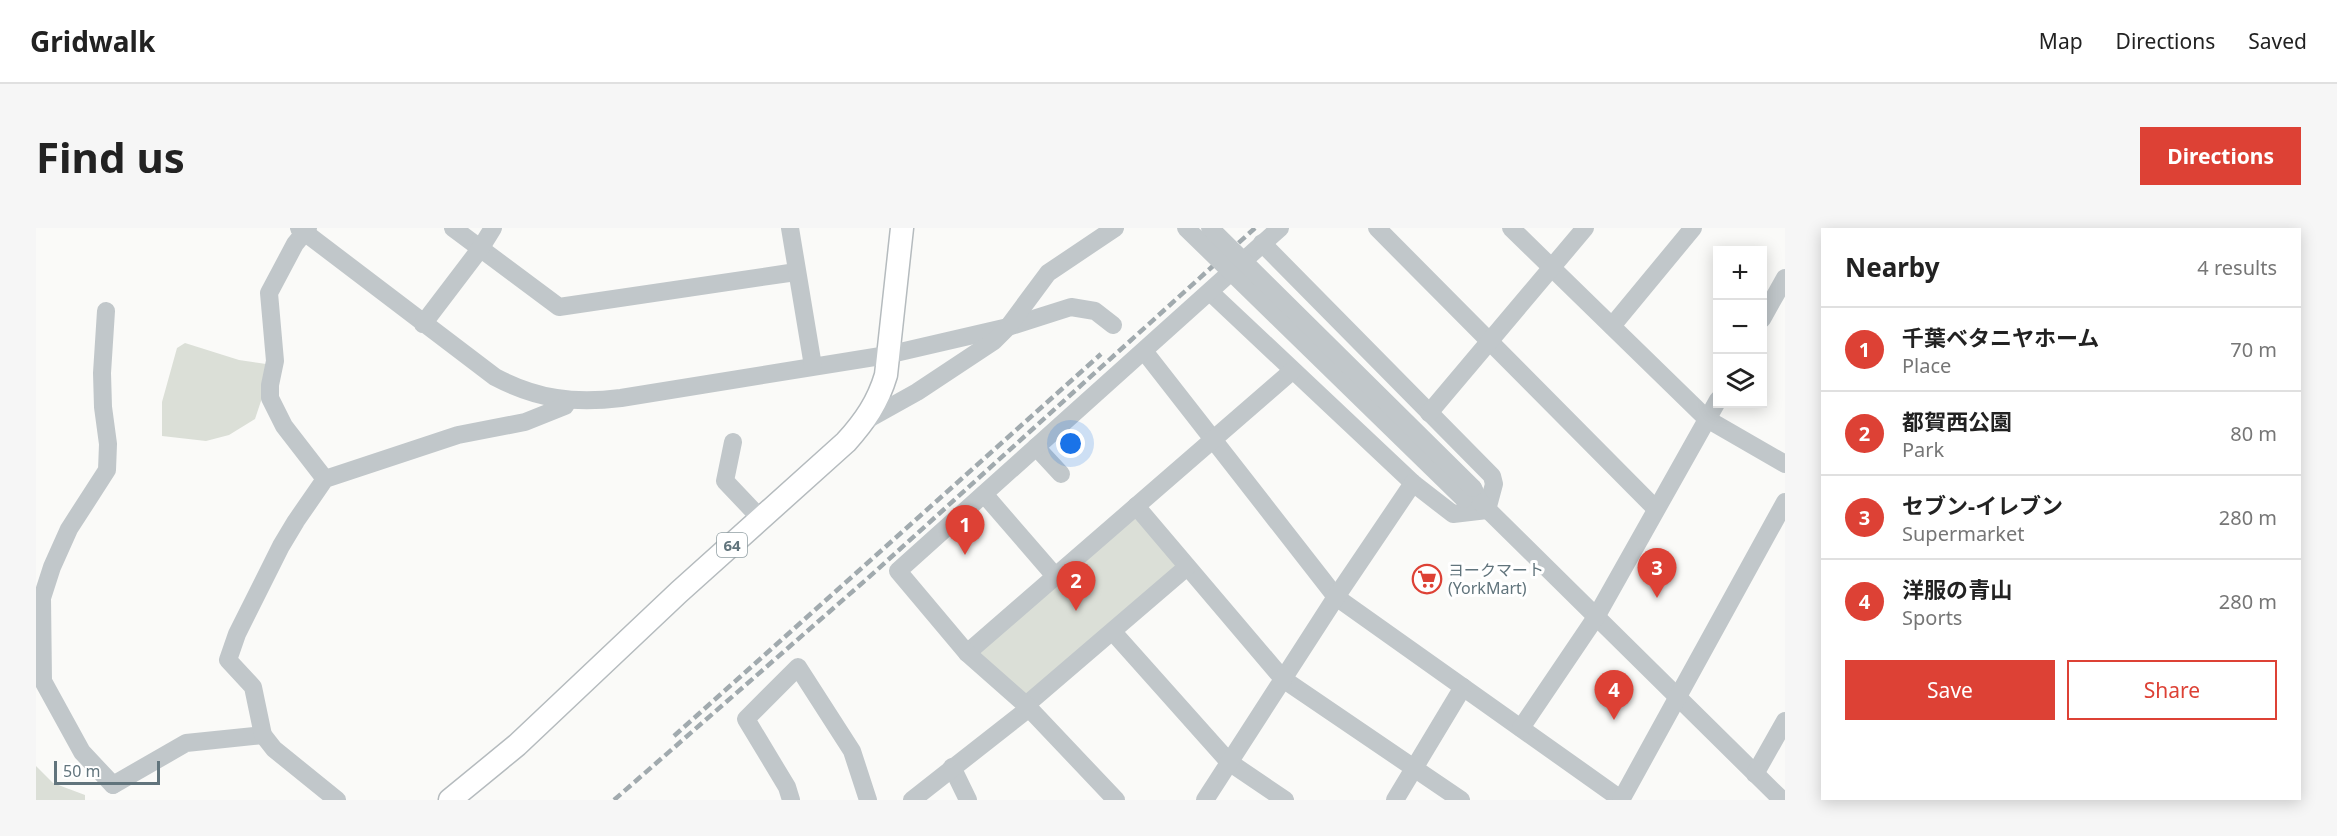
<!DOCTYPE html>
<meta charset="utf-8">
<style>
:root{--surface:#fff;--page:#f6f6f6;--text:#222;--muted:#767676;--line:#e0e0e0;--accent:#dd4135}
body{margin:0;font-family:"Noto Sans","Noto Sans JP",sans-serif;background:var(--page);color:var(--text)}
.controls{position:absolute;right:18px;top:18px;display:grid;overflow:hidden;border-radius:0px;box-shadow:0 3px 15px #0003}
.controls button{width:54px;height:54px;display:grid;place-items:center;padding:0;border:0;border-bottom:2px solid var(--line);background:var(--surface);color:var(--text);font:30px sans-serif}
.scale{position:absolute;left:18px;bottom:15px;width:106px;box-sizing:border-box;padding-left:6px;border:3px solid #61747c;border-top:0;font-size:16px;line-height:21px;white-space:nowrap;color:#61747c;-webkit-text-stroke:4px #fff;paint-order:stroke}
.you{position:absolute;left:1035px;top:216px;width:21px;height:21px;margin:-15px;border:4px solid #fff;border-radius:50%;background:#1a73e8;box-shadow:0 0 0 9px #1a73e833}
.badge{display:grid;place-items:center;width:39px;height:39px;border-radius:50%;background:var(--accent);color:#fff;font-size:20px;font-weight:700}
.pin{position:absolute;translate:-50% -50px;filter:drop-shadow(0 2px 3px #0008)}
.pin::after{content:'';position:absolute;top:32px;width:21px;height:18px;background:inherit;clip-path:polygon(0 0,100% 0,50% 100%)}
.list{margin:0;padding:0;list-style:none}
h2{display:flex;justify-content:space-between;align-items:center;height:78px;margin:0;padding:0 24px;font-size:26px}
h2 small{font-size:20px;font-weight:400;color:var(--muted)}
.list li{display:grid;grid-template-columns:39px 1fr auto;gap:18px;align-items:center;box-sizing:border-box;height:84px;padding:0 24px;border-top:2px solid var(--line)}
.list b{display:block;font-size:22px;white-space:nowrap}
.list p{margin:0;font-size:20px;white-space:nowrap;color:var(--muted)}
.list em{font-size:20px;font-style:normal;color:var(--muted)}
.actions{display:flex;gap:12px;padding:18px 24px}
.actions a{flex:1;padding:14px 0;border:2px solid var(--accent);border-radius:0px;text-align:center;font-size:21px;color:var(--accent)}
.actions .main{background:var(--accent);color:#fff}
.icon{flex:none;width:33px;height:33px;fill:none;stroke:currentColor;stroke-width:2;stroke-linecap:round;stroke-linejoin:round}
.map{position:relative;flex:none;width:1749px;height:572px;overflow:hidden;border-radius:0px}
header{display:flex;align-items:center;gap:36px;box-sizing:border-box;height:84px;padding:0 30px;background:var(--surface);border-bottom:2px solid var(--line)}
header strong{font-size:28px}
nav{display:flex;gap:33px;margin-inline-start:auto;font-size:21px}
.intro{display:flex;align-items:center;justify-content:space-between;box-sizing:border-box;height:144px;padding:0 36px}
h1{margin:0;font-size:42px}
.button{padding:15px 27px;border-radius:0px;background:var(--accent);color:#fff;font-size:21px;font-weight:700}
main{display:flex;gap:36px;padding:0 36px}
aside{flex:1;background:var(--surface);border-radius:0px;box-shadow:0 3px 15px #0003}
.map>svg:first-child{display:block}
.green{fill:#dbdfd7}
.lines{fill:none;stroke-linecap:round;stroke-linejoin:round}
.major-casing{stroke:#b5bbbe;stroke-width:25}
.minor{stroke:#c1c7ca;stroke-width:18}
.major{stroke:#fff;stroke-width:22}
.rail{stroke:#a1aaae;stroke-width:4.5;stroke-dasharray:9 4.5;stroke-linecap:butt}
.minor-bridge{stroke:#c1c7ca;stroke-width:18}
.labels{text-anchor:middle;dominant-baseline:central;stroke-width:6;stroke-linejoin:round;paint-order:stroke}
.shield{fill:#fff;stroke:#909ea3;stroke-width:1.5}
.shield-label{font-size:15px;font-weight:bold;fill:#61747c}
.poi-label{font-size:16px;fill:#61747c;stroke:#fff;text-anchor:start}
</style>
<header>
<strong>Gridwalk</strong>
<nav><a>Map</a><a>Directions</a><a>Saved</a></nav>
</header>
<div class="intro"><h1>Find us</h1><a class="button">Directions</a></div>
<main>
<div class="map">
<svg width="1749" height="572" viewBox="0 0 1749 572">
<rect width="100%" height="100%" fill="#fafaf8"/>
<g class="green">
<polygon points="149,115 203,132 237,137 219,191 193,207 170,213 126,208 126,174 141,120"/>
<polygon points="1098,289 1141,334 1140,341 995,468 985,468 939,425"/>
<polygon points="0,538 17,555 49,567 49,572 0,572"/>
</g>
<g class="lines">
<g class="major-casing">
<path id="major" d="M 414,572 L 481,517 L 643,364 L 810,214 C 829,193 842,174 850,147 L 866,0"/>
</g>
<g class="minor">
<path d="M 263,0 L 459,149 C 501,171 538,176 585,170 L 851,127 L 972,99 L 1035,79 L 1059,83 L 1077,97"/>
<polyline points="272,0 259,16 233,65 239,133 234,157 234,170 248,198 289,251"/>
<polyline points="417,0 523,79 760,44"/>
<polyline points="754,0 777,138"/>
<polyline points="1341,0 1620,281"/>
<polyline points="1475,0 1671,191 1749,236"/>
<polyline points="1174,64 1377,255 1417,286 1451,282 1458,256 1456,248 1226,15"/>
<polyline points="70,83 66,145 67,179 72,216 71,242 33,301 16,339 6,370 7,453 46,524 77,557"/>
<polyline points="1726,91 1749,50"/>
<polyline points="387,96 444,21 457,0"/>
<polyline points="1576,98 1657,0"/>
<polyline points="1108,123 1300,369 1586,572"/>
<polyline points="1393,185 1549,0"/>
<polyline points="829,193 881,164 958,113 972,99 1012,45 1079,0"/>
<polyline points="697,214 689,253 725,291"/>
<polyline points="1000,219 1025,246"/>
<polyline points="1437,260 1444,274 1746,572"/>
<polyline points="948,266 1019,348"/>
<polyline points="1100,278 1247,451 1425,572"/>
<polyline points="1077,404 1193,534 1249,572"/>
<polyline points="931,425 1256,143"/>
<polyline points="990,477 1151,339"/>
<polyline points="1485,500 1560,389 1682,172"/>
<polyline points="916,539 932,572"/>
<polyline points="1719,546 1749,493"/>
<polyline points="77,557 150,515 227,507"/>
<polyline points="301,572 238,521 227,507 217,459 192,432 201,406 245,318 260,293 289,251 422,207 489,194 529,178 532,172"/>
<polyline points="755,572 751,559 710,491 762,439 816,523 832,572"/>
<polyline points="876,572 992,481"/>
<polyline points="1080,572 990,477 931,425 862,343 1244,0"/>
<polyline points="1169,572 1300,369 1377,255"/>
<polyline points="1359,572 1427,459"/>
<polyline points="1585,572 1749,274"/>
</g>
<use href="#major" class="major"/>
<g class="rail">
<polyline points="638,508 1065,126"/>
<polyline points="578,572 832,350 1219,0"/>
</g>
<g class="minor-bridge">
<polyline points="1150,0 1428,271"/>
<polyline points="1174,0 1437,260"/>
</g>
</g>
<defs>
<g id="supermarket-ring" transform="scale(1.5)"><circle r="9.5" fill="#fff" stroke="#dd4135" stroke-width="1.5"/><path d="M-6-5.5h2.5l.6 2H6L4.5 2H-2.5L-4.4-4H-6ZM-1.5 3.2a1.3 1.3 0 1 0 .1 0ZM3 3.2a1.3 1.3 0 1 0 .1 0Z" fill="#dd4135"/></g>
</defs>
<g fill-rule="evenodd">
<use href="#supermarket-ring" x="1391" y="351"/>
</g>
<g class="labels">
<rect class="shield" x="681" y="305" width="30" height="24" rx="4.5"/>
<g class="shield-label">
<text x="696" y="317">64</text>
</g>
<g class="poi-label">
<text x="1412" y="342">ヨークマート<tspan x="1412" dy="18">(YorkMart)</tspan></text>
</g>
</g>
</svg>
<div class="controls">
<button>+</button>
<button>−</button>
<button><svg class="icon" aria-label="layers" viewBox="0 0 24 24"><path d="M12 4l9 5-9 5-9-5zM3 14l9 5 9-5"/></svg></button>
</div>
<div class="scale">50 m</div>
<div class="you"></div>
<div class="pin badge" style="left:929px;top:327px">1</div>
<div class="pin badge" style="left:1040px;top:383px">2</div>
<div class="pin badge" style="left:1621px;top:370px">3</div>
<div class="pin badge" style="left:1578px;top:492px">4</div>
</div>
<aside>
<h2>Nearby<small>4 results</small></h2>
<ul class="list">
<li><span class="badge">1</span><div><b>千葉ベタニヤホーム</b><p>Place</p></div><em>70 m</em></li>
<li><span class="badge">2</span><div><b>都賀西公園</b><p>Park</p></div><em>80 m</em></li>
<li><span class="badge">3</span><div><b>セブン-イレブン</b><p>Supermarket</p></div><em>280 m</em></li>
<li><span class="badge">4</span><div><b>洋服の青山</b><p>Sports</p></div><em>280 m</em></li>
</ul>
<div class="actions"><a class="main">Save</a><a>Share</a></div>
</aside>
</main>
